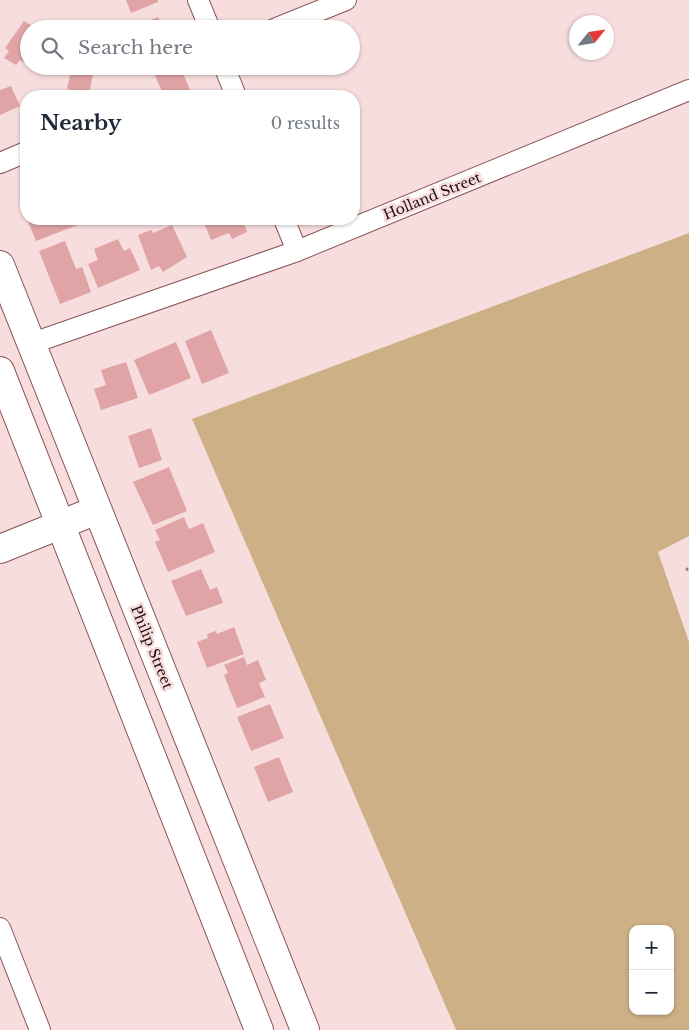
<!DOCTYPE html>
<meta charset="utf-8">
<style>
:root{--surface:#fff;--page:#f6f6f7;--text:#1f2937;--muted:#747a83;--line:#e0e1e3}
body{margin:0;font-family:"Libre Baskerville",serif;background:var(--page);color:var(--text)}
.controls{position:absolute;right:15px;bottom:15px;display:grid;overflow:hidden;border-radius:10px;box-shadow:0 1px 4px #0004}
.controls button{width:45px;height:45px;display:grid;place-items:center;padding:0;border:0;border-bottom:1px solid var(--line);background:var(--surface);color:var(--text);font:25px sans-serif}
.compass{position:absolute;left:569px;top:15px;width:45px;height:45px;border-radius:50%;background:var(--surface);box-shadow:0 1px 4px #0004;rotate:60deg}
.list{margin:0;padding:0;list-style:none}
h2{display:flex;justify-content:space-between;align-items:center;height:65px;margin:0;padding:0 20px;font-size:21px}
h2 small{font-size:16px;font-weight:400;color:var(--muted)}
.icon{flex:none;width:28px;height:28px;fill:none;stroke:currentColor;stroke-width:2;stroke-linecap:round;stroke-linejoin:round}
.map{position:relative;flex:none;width:689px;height:1030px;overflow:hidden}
.search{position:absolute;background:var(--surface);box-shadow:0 1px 4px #0004;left:20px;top:20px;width:340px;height:55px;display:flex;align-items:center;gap:12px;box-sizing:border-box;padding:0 18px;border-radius:28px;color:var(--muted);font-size:19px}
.panel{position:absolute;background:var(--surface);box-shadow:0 1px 4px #0004;left:20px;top:90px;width:340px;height:135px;border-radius:20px}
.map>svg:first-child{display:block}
.green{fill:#cdb086;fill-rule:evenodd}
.building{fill:#e1a4a6}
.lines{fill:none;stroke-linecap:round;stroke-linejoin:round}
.street-casing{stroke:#8b5557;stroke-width:22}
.secondary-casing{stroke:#8b5557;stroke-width:30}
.primary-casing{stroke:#8b5557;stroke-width:30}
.path{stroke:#91797b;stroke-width:3;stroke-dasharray:2.5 4;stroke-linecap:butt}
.street{stroke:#fff;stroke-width:20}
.secondary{stroke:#fff;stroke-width:28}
.primary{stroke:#fff;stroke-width:28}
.labels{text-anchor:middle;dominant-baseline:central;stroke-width:5;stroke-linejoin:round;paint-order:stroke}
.street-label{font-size:14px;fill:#200b0d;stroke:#f7ddde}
</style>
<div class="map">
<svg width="689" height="1030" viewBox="0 0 689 1030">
<rect width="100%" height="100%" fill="#f7ddde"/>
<path class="green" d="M 689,233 L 689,536 L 658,552 L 689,642 L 689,1030 L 456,1030 L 192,419 ZM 633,929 L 670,929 L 670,1011 L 633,1011 Z"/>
<g class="building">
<polygon points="126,0 158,0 158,2 131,13"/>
<polygon points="158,17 163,29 129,29"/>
<polygon points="24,21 37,29 29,29 29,65 20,60 16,65 4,58 9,51 5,48"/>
<polygon points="72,66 105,66 103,75 93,74 89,94 67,89"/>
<polygon points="164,66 180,66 192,95 164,96 153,71"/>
<polygon points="11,86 20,106 0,115 0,90"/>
<polygon points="27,219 82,219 83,223 36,241"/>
<polygon points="206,219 242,219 247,232 232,239 229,233 211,240 203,220"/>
<polygon points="172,225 187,257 163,272 159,266 151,270 138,235 151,230 153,233"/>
<polygon points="118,239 124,251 130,248 140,270 98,288 88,264 98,260 94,249"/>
<polygon points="65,241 76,269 82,267 91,292 60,304 39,251"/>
<polygon points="211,330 229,373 202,384 185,341"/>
<polygon points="176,342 191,378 149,395 134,360"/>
<polygon points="126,362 138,398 101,410 94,389 106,385 101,370"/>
<polygon points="151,428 162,460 139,468 128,436"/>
<polygon points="169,467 187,511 153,525 133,482"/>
<polygon points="184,517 189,529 203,523 215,552 168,572 155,542 160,540 155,530"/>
<polygon points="201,569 210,590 217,587 223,603 186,616 171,581"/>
<polygon points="234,627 244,654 207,668 197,642 208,638 207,634 216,631 217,634"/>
<polygon points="244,657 247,665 258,660 266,680 259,683 265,697 237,708 224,675 228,673 224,665"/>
<polygon points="270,704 284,738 251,751 237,717"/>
<polygon points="279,757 293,792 268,802 254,767"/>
</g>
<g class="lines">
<g class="street-casing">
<g id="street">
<polyline points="198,0 210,29"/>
<polyline points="274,29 346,0"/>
<polyline points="224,66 236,96"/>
<polyline points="0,163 26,152"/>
<polyline points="284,219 297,251"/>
<polyline points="30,344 297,251 689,90"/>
<polyline points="0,928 40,1030"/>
</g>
</g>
<g class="secondary-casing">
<polyline id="secondary" points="0,549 97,510"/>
</g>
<g class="primary-casing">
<g id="primary">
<polyline points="0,265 305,1030"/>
<polyline points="0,371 259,1030"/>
</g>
</g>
<polyline class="path" points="686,570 689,568"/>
<use href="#street" class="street"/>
<use href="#secondary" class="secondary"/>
<use href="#primary" class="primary"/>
</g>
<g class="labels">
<g class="street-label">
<text transform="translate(432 196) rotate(-22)">Holland Street</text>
<text transform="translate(152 647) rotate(68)">Philip Street</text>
</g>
</g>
</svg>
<div class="controls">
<button>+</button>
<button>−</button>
</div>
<svg class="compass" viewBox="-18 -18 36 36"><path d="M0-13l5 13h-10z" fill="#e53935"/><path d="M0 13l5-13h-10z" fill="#747a83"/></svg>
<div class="search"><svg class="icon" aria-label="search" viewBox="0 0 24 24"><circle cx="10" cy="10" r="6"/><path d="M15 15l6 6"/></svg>Search here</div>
<section class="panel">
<h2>Nearby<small>0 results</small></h2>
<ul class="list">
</ul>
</section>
</div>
